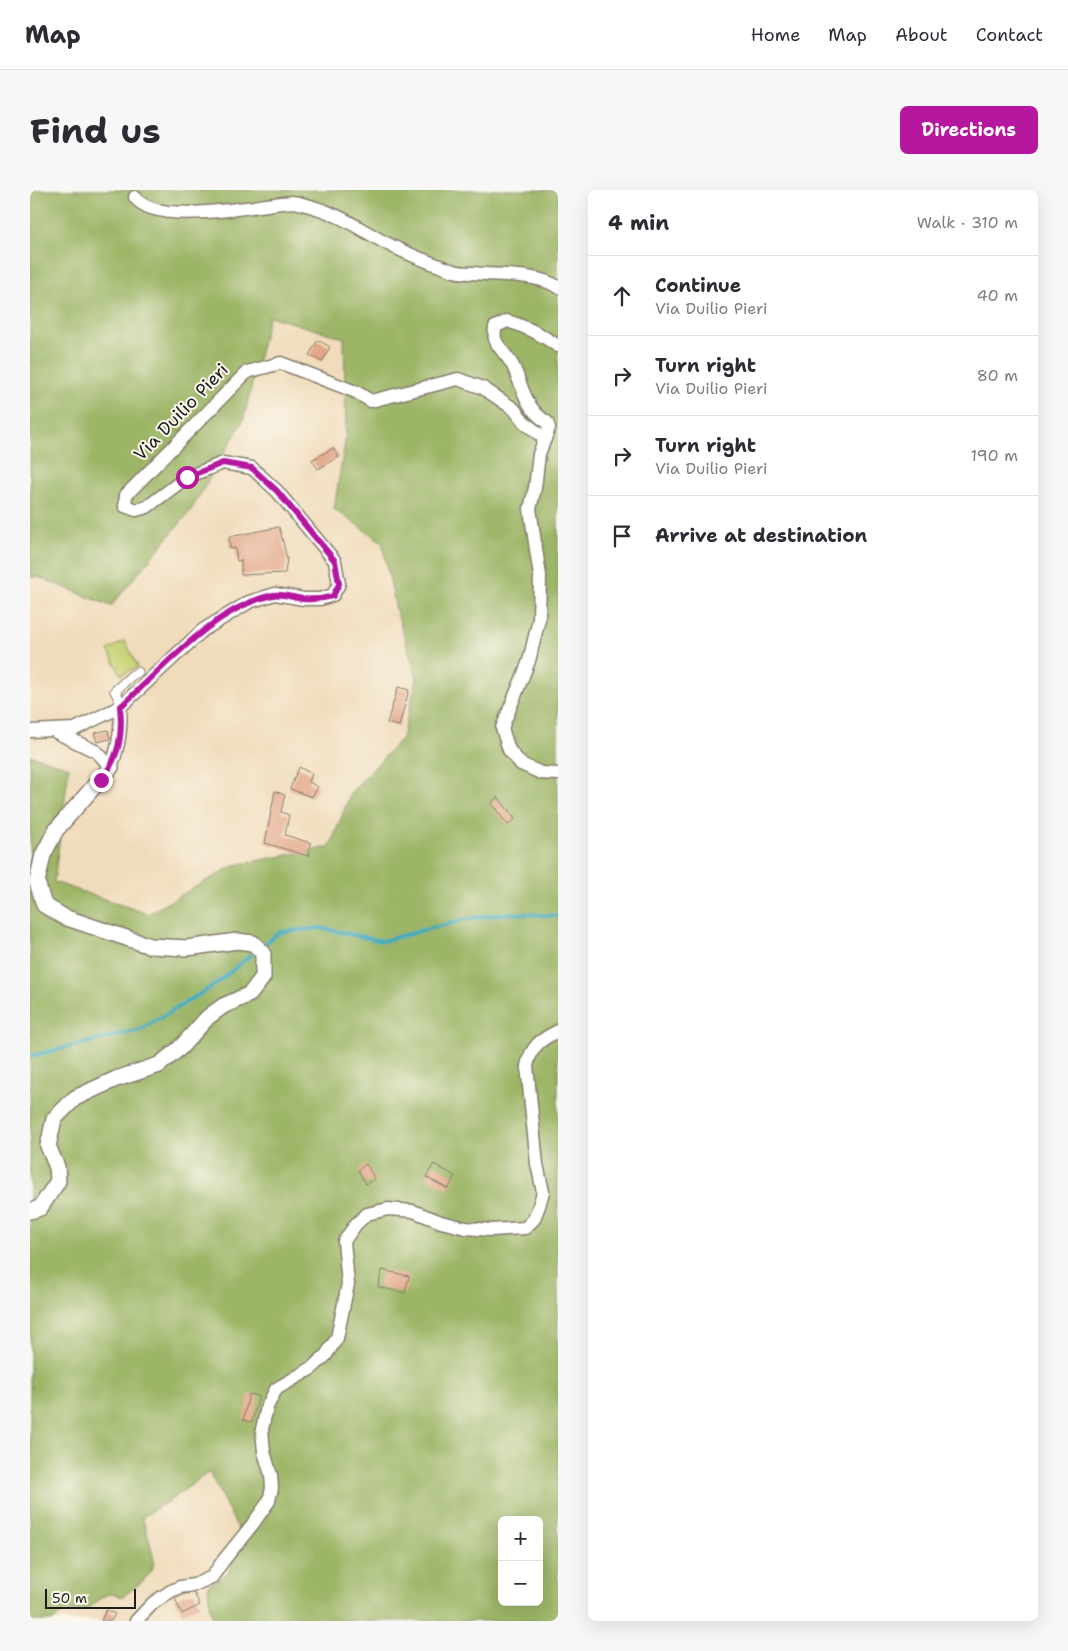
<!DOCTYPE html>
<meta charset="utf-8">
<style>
:root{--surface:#fff;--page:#f7f7f7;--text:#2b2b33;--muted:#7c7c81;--line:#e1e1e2;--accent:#b5179e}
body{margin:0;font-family:"Shantell Sans",sans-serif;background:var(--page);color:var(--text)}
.controls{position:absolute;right:15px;bottom:15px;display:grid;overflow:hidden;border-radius:8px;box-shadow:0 5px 20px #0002}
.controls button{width:45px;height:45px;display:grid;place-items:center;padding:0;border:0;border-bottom:1px solid var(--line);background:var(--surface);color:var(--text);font:25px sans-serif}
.scale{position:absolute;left:15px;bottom:12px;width:91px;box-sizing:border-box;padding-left:5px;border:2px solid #1c1c1c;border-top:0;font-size:14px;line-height:18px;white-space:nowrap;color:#1c1c1c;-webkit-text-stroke:4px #fbf7ec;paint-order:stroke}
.stop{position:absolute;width:15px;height:15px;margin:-11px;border:4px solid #b5179e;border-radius:50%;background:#fff}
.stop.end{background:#b5179e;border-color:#fff;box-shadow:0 1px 5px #0008}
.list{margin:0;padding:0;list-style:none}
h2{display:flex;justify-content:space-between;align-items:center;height:65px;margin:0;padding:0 20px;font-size:21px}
h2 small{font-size:16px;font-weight:400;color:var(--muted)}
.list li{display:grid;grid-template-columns:32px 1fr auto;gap:15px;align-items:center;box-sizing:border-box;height:80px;padding:0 20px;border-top:1px solid var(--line)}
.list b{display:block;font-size:19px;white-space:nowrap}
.list p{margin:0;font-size:16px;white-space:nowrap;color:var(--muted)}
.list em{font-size:16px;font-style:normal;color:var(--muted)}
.icon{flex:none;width:28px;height:28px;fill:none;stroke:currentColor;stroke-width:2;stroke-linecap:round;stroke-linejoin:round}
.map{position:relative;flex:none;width:528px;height:1431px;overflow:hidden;border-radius:8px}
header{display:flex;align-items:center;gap:30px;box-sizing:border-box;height:70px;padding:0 25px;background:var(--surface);border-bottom:1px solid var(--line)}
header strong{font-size:24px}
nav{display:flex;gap:28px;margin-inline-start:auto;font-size:18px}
.intro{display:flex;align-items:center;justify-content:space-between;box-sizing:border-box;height:120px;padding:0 30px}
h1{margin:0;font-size:35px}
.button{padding:12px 22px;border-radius:8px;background:var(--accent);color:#fff;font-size:18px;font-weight:700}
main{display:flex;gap:30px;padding:0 30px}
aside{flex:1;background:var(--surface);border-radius:8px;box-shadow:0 5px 20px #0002}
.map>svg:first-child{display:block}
.green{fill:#c6d375;stroke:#717848}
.forest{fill:#9cb566;stroke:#5c6841;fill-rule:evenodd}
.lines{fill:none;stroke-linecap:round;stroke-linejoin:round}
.stream{stroke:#3eaabd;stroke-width:4}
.building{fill:#e3a688}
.pedestrian-casing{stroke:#867c6c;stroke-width:11}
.minor-casing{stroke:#867c6c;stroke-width:15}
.tertiary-casing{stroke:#867c6c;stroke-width:18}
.pedestrian{stroke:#fff;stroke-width:9}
.minor{stroke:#fff;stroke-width:12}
.tertiary{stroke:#fff;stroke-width:15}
.route{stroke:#b5179e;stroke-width:6}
.labels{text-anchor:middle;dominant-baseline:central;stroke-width:4;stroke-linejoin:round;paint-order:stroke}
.street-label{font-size:18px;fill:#1c1c1c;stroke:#fbf7ec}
</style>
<header>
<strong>Map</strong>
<nav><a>Home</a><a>Map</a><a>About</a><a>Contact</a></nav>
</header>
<div class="intro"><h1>Find us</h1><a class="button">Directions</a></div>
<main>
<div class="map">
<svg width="528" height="1431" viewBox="0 0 528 1431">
<rect width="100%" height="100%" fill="#fbf7ec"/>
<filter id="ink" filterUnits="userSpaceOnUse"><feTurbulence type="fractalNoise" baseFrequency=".02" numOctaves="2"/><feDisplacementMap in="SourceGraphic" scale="10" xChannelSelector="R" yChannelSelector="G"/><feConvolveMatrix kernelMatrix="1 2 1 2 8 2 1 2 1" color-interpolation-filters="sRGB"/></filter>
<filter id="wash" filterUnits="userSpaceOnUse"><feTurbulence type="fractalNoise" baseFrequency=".0096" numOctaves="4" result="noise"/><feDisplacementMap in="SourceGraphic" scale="20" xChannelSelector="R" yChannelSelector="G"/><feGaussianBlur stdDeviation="1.12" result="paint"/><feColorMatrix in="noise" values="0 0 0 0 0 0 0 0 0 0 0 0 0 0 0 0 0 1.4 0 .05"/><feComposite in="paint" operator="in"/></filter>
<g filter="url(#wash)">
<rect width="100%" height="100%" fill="#f0dcbb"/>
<polygon class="green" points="95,451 108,477 91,485 78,460"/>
<path class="forest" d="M 0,0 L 528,0 L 528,1431 L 184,1431 L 180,1419 L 178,1395 L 198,1383 L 207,1362 L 217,1356 L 179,1282 L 142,1309 L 112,1327 C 115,1338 126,1366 123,1377 C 119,1389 102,1399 92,1407 C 89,1406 84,1404 80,1404 C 70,1405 65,1416 57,1419 C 44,1424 33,1417 24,1431 L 0,1431 L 0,565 L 39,577 L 24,692 L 118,724 L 204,675 L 300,657 L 321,602 L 372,548 L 387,488 L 366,420 L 352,352 L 304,319 L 316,246 L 314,148 L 239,126 L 213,231 L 161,320 L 81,416 L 8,387 L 0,387 ZM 472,1330 L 509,1330 L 509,1412 L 472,1412 Z"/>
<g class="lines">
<g class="stream">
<polyline points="232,756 250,742 291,738 352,751 437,729 478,723 528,726"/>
<polyline points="0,866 110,840 183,796 227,760"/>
</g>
</g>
<g id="blocks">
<g class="building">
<polygon points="288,150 300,157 292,172 279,165"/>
<polygon points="303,258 309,267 288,279 282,270"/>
<polygon points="249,337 257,368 255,383 211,385 211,370 207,371 205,358 200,359 199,347"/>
<polygon points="368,497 379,500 369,536 357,533"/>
<polygon points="78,540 80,549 67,552 64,543"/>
<polygon points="269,577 282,584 279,592 288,597 282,607 260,599"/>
<polygon points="245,601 255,605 251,622 259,625 255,645 281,653 278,666 235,653"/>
<polygon points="468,607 485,629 478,635 461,613"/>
<polygon points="336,974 345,989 336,994 328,980"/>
<polygon points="404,974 425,986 418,999 396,987"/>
<polygon points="352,1080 379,1086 375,1103 348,1097"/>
<polygon points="219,1204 229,1206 222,1232 213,1230"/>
<polygon points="164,1403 170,1415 152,1424 145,1409 155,1404"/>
<polygon points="76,1420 85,1424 81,1431 71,1431"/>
</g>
</g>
</g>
<g filter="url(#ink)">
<use href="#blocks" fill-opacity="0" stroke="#867c6c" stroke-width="1"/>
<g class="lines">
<g class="pedestrian-casing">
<polyline id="pedestrian" points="90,517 89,509 85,501 101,486 108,482"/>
</g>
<g class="minor-casing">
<g id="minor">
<path d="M 105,7 C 125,38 230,14 262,12 C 268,12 275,15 280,16 C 306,23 322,34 345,47 C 369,61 395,71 421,80 C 428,83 436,83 443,83 C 470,86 506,83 528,97"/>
<path d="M 528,156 C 512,145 496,136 477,131 L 465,137 C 465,140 464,146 465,149 C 468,158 478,166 483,176 C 493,197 495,219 517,232 L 519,238 L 509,264 L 505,298 L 500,319 L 510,386 L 509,429 L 499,471 L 472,538 L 479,560 L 491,574 L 511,583 L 528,584"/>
<polyline points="0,541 45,539 90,517 173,440 219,412 245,404 274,409 290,409 303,405 309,394 305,371 247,301 222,278 193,273 157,287 117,317 106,320 95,316 96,305 217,182 251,173 326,202 341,211 428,189 453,198 484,219 494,232 515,249"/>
<path d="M 26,542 L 67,562 L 81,577 C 89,557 92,539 90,517"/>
<path d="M 106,1431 L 123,1413 L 141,1401 L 150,1397 L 164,1395 L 182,1387 L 193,1371 L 222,1335 L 239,1311 L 242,1298 L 241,1285 L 234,1262 L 232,1239 L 237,1217 L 246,1199 L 282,1178 L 296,1165 L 307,1148 L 318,1094 L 314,1051 L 326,1034 L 337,1024 L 358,1019 L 383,1021 L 411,1032 L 436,1038 L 461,1040 L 495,1038 L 504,1029 L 509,1016 L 513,1002 L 507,974 L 497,876 C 501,856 510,850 528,841"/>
</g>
</g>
<g class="tertiary-casing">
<polyline id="tertiary" points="0,1021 10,1018 28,991 27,977 18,956 24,929 45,908 86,889 129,875 150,858 178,827 193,816 220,804 233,787 233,763 223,753 207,751 157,758 120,756 34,727 14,715 7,692 13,665 26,640 81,577"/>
</g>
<use href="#pedestrian" class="pedestrian"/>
<use href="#minor" class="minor"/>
<use href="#tertiary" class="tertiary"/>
</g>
</g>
<g class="lines" filter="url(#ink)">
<path class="route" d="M 71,590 C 89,567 93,546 90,517 C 134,478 183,418 243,405 C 252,403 264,408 273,409 C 284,410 293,409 303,406 L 309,394 L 305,371 L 247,301 L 222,278 L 193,273 L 157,287"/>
</g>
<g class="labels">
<g class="street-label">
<text transform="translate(151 222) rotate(-46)">Via Duilio Pieri</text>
</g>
</g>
</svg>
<div class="controls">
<button>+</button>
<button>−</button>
</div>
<div class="scale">50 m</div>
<div class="stop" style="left:157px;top:287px"></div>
<div class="stop end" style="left:71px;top:590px"></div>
</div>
<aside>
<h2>4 min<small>Walk · 310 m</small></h2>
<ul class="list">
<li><svg class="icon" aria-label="ahead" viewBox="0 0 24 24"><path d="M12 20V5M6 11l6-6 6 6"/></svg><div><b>Continue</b><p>Via Duilio Pieri</p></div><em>40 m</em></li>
<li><svg class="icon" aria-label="right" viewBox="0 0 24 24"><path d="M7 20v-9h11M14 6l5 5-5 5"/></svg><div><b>Turn right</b><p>Via Duilio Pieri</p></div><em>80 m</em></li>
<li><svg class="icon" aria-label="right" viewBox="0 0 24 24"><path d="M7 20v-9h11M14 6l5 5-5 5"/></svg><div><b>Turn right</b><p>Via Duilio Pieri</p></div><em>190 m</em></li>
<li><svg class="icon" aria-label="arrive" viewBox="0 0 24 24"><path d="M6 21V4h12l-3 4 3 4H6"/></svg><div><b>Arrive at destination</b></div></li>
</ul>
</aside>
</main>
